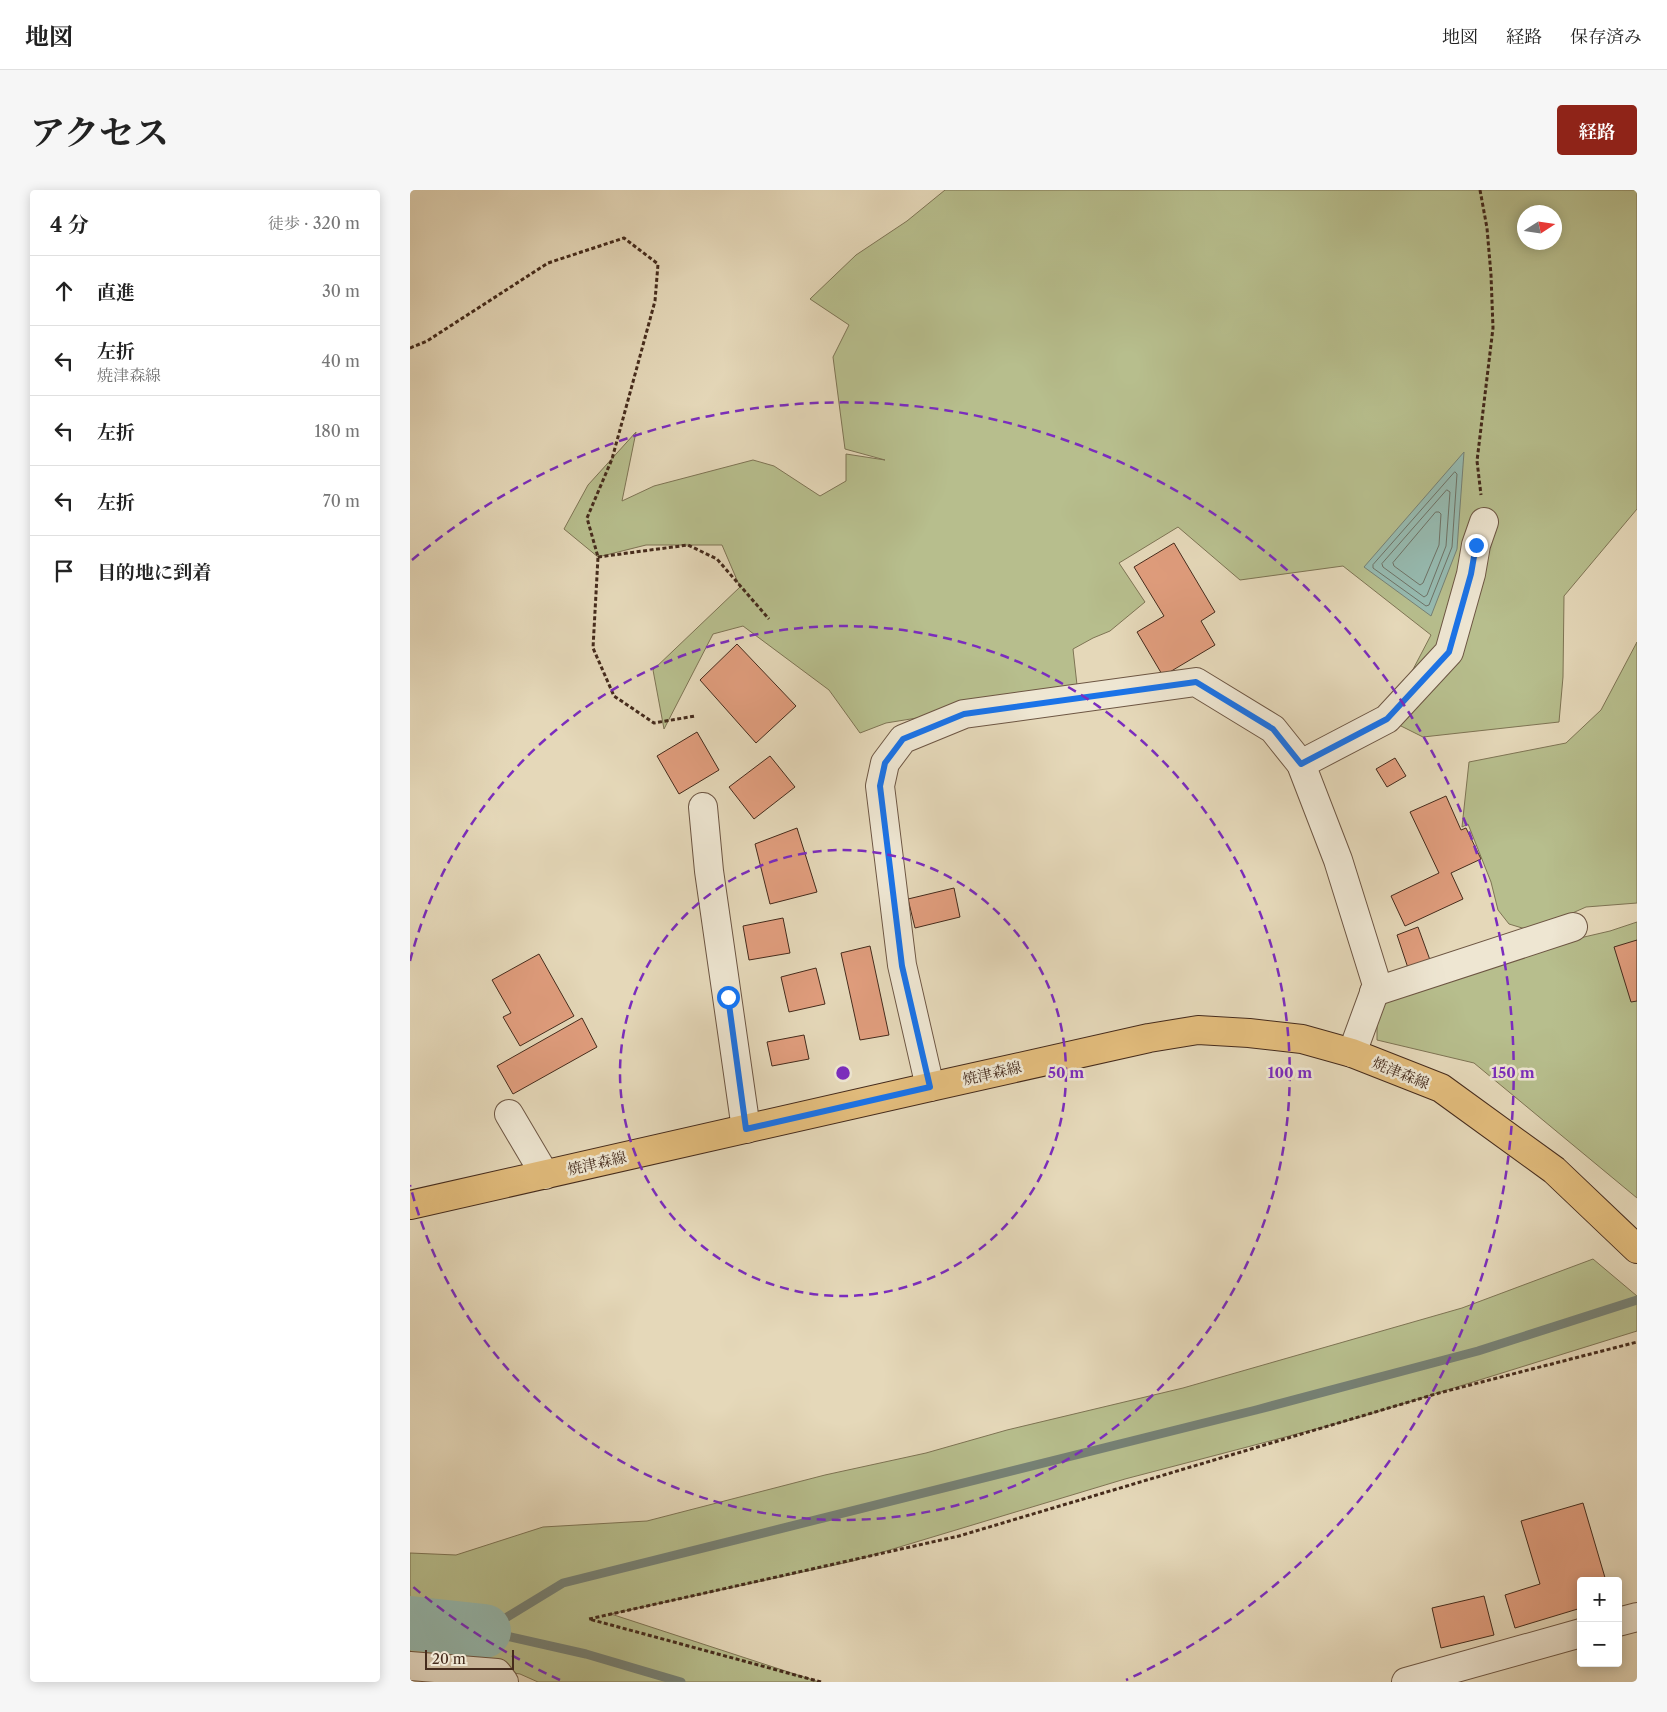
<!DOCTYPE html>
<html lang="ja">
<meta charset="utf-8">
<style>
:root{--surface:#fff;--page:#f6f6f6;--text:#222;--muted:#767676;--line:#e0e0e0;--accent:#8f2418}
body{margin:0;font-family:"Libre Caslon Text","Noto Serif JP",serif;background:var(--page);color:var(--text)}
.controls{position:absolute;right:15px;bottom:15px;display:grid;overflow:hidden;border-radius:5px;box-shadow:0 2px 12px #0003}
.controls button{width:45px;height:45px;display:grid;place-items:center;padding:0;border:0;border-bottom:1px solid var(--line);background:var(--surface);color:var(--text);font:25px sans-serif}
.compass{position:absolute;left:1107px;top:15px;width:45px;height:45px;border-radius:50%;background:var(--surface);box-shadow:0 2px 12px #0003;rotate:78deg}
.scale{position:absolute;left:15px;bottom:12px;width:89px;box-sizing:border-box;padding-left:5px;border:2px solid #452b1c;border-top:0;font-size:14px;line-height:18px;white-space:nowrap;color:#452b1c;-webkit-text-stroke:4px #eee6d2;paint-order:stroke}
.stop{position:absolute;width:15px;height:15px;margin:-11px;border:4px solid #1a73e8;border-radius:50%;background:#fff}
.stop.end{background:#1a73e8;border-color:#fff;box-shadow:0 1px 5px #0008}
.list{margin:0;padding:0;list-style:none}
h2{display:flex;justify-content:space-between;align-items:center;height:65px;margin:0;padding:0 20px;font-size:21px}
h2 small{font-size:16px;font-weight:400;color:var(--muted)}
.list li{display:grid;grid-template-columns:32px 1fr auto;gap:15px;align-items:center;box-sizing:border-box;height:70px;padding:0 20px;border-top:1px solid var(--line)}
.list b{display:block;font-size:19px;white-space:nowrap}
.list p{margin:0;font-size:16px;white-space:nowrap;color:var(--muted)}
.list em{font-size:16px;font-style:normal;color:var(--muted)}
.icon{flex:none;width:28px;height:28px;fill:none;stroke:currentColor;stroke-width:2;stroke-linecap:round;stroke-linejoin:round}
.map{position:relative;flex:none;width:1227px;height:1492px;overflow:hidden;border-radius:5px}
header{display:flex;align-items:center;gap:30px;box-sizing:border-box;height:70px;padding:0 25px;background:var(--surface);border-bottom:1px solid var(--line)}
header strong{font-size:24px}
nav{display:flex;gap:28px;margin-inline-start:auto;font-size:18px}
.intro{display:flex;align-items:center;justify-content:space-between;box-sizing:border-box;height:120px;padding:0 30px}
h1{margin:0;font-size:35px}
.button{padding:12px 22px;border-radius:5px;background:var(--accent);color:#fff;font-size:18px;font-weight:700}
main{display:flex;gap:30px;padding:0 30px}
aside{flex:1;background:var(--surface);border-radius:5px;box-shadow:0 2px 12px #0003}
.map>svg:first-child{display:block}
.green{fill:#b7be8d;stroke:#7e7454;fill-rule:evenodd}
.water{fill:#96bab0;stroke:#768175}
.lines{fill:none;stroke-linecap:round;stroke-linejoin:round}
.shore{stroke:#6e7266;stroke-width:1}
.stream{stroke:#768175;stroke-width:9}
.river{stroke:#96bab0;stroke-width:54}
.building{fill:#e09d7d;stroke:#452b1c}
.street-casing{stroke:#6d5643;stroke-width:30}
.primary-casing{stroke:#452b1c;stroke-width:30}
.path{stroke:#452b1c;stroke-width:3;stroke-dasharray:4 2.5;stroke-linecap:butt}
.street{stroke:#eee6d2;stroke-width:28}
.primary{stroke:#e2bc7c;stroke-width:28}
.route{stroke:#1a73e8;stroke-width:6}
.ring{fill:none;stroke:#7b2cbf;stroke-width:2.5;stroke-dasharray:9 6}
.labels{text-anchor:middle;dominant-baseline:central;stroke-width:5;stroke-linejoin:round;paint-order:stroke}
.street-label{font-size:15px;fill:#452b1c;stroke:#eee6d2}
.centre{fill:#7b2cbf;stroke:#eee6d2;stroke-width:2.5}
.ring-label{font-size:15px;text-anchor:middle;font-weight:bold;fill:#7b2cbf;stroke:#eee6d2;stroke-width:5;stroke-linejoin:round;paint-order:stroke}
</style>
<header>
<strong>地図</strong>
<nav><a>地図</a><a>経路</a><a>保存済み</a></nav>
</header>
<div class="intro"><h1>アクセス</h1><a class="button">経路</a></div>
<main>
<aside>
<h2>4 分<small>徒歩 · 320 m</small></h2>
<ul class="list">
<li><svg class="icon" aria-label="ahead" viewBox="0 0 24 24"><path d="M12 20V5M6 11l6-6 6 6"/></svg><div><b>直進</b></div><em>30 m</em></li>
<li><svg class="icon" aria-label="left" viewBox="0 0 24 24"><path d="M17 20v-9H6M10 6l-5 5 5 5"/></svg><div><b>左折</b><p>焼津森線</p></div><em>40 m</em></li>
<li><svg class="icon" aria-label="left" viewBox="0 0 24 24"><path d="M17 20v-9H6M10 6l-5 5 5 5"/></svg><div><b>左折</b></div><em>180 m</em></li>
<li><svg class="icon" aria-label="left" viewBox="0 0 24 24"><path d="M17 20v-9H6M10 6l-5 5 5 5"/></svg><div><b>左折</b></div><em>70 m</em></li>
<li><svg class="icon" aria-label="arrive" viewBox="0 0 24 24"><path d="M6 21V4h12l-3 4 3 4H6"/></svg><div><b>目的地に到着</b></div></li>
</ul>
</aside>
<div class="map">
<svg width="1227" height="1492" viewBox="0 0 1227 1492">
<rect width="100%" height="100%" fill="#e5d8b9"/>
<filter id="stains"><feTurbulence type="fractalNoise" baseFrequency=".004" numOctaves="4"/><feColorMatrix values="0 0 0 0 .2 0 0 0 0 .09 0 0 0 0 .02 0 0 0 .5 -.17"/></filter>
<radialGradient id="worn" r=".72"><stop offset=".6" stop-color="#630" stop-opacity="0"/><stop offset="1" stop-color="#630" stop-opacity=".3"/></radialGradient>
<g class="green">
<path d="M 535,0 L 1227,0 L 1227,319 L 1154,406 L 1153,487 L 1149,532 L 1013,547 L 977,529 L 1021,445 L 933,376 L 830,390 L 768,337 L 709,373 L 735,412 L 700,441 L 683,448 L 663,459 L 667,495 L 513,527 L 476,533 L 450,543 L 419,500 L 333,436 L 303,444 L 254,539 L 243,480 L 330,397 L 312,355 L 236,355 L 188,367 L 154,339 L 178,295 L 226,242 L 212,311 L 244,296 L 343,270 L 364,276 L 410,306 L 436,291 L 436,264 L 475,270 L 435,259 L 423,167 L 439,135 L 400,109 L 446,65 L 497,31 ZM 1114,22 L 1144,22 L 1144,52 L 1114,52 Z"/>
<polygon points="1227,452 1227,713 1176,717 1122,741 1099,734 1088,720 1081,692 1058,634 1052,637 1059,572 1156,553 1191,520"/>
<polygon points="1227,732 1227,1008 1064,873 967,850 967,795 1200,741"/>
<polygon points="1183,1069 1227,1106 1227,1141 944,1229 715,1289 443,1371 201,1424 409,1492 128,1492 110,1484 0,1467 0,1363 46,1365 133,1337 237,1331 415,1285 516,1263 597,1240 773,1198 1052,1118"/>
</g>
<polygon class="water" points="1054,262 1047,359 1021,426 954,377"/>
<g class="lines">
<g class="shore">
<polygon points="1045,282 1047,284 1042,357 1019,415 1016,416 963,378 963,375"/>
<polygon points="1037,300 1040,302 1036,356 1017,405 1014,407 973,377 972,374"/>
<polygon points="1026,322 1029,322 1031,324 1029,355 1013,393 1010,395 984,376 983,373"/>
</g>
<g class="stream">
<polyline points="74,1441 153,1393 846,1220 1068,1161 1227,1110"/>
<polyline points="74,1441 176,1464 271,1492"/>
</g>
<polyline class="river" points="0,1433 74,1441"/>
</g>
<g class="building">
<polygon points="764,353 805,422 791,431 805,455 753,486 727,442 754,426 724,377"/>
<polygon points="327,454 386,516 346,553 290,490"/>
<polygon points="287,542 309,580 269,604 247,566"/>
<polygon points="360,566 385,597 344,629 319,597"/>
<polygon points="985,568 996,586 977,597 966,579"/>
<polygon points="1036,606 1051,640 1056,638 1071,669 1041,683 1053,709 995,736 981,706 1029,683 1000,622"/>
<polygon points="387,638 407,702 360,714 345,654"/>
<polygon points="544,698 550,727 505,738 498,709"/>
<polygon points="373,728 380,763 339,770 333,736"/>
<polygon points="1008,737 1020,770 998,778 987,745"/>
<polygon points="1227,750 1227,811 1221,812 1204,757"/>
<polygon points="460,756 479,845 450,850 431,763"/>
<polygon points="129,764 164,826 110,856 93,827 101,823 82,790"/>
<polygon points="406,778 415,814 379,822 371,787"/>
<polygon points="172,828 187,857 103,904 87,876"/>
<polygon points="394,845 399,869 362,876 357,852"/>
<polygon points="1173,1313 1196,1391 1171,1391 1171,1418 1105,1438 1095,1405 1130,1394 1111,1331"/>
<polygon points="1074,1406 1084,1445 1031,1458 1022,1418"/>
</g>
<g class="lines">
<g class="street-casing">
<g id="street">
<polyline points="891,574 977,529 1039,462 1061,384 1066,355 1074,332"/>
<polyline points="293,617 299,681 336,939"/>
<polyline points="964,802 1163,737"/>
<polyline points="520,897 492,775 470,596 475,573 493,549 554,524 786,492 863,539 891,574 928,670 967,795 942,863"/>
<polyline points="99,924 135,985"/>
<polyline points="1208,1432 1227,1427"/>
<polyline points="0,1476 87,1483 94,1492"/>
<polyline points="996,1492 1171,1443"/>
</g>
</g>
<g class="primary-casing">
<polyline id="primary" points="0,1015 520,897 739,848 788,840 839,843 892,849 942,863 1031,898 1144,980 1227,1059"/>
</g>
<g class="path">
<polyline points="1070,0 1077,38 1081,85 1083,138 1067,271 1071,305"/>
<polyline points="0,158 17,151 138,73 214,48 248,74 245,111 202,269 177,328 188,367 183,458 204,506 244,533 285,526"/>
<polyline points="188,367 278,355 307,369 359,429"/>
<polyline points="411,1492 179,1429 549,1346 1029,1203 1227,1152"/>
</g>
<use href="#street" class="street"/>
<use href="#primary" class="primary"/>
</g>
<g class="lines">
<polyline class="route" points="318,807 336,939 520,897 492,776 470,596 475,573 493,549 554,524 786,492 863,539 891,574 977,529 1039,462 1061,384 1066,355"/>
</g>
<g class="ring">
<circle cx="433" cy="883" r="223"/>
<path d="M0 771A447 447 0 1 1 0 995"/>
<path d="M150 1490A670 670 0 0 1 2 1396M2 370A670 670 0 1 1 716 1490"/>
</g>
<g class="labels">
<g class="street-label">
<text transform="translate(582 883) rotate(-13)">焼津森線</text>
<text transform="translate(991 883) rotate(22)">焼津森線</text>
<text transform="translate(187 973) rotate(-13)">焼津森線</text>
</g>
</g>
<circle cx="433" cy="883" r="8" class="centre"/>
<g class="ring-label">
<text x="656" y="888">50 m</text>
<text x="880" y="888">100 m</text>
<text x="1103" y="888">150 m</text>
</g>
<rect width="100%" height="100%" filter="url(#stains)"/>
<rect width="100%" height="100%" fill="url(#worn)"/>
</svg>
<div class="controls">
<button>+</button>
<button>−</button>
</div>
<svg class="compass" viewBox="-18 -18 36 36"><path d="M0-13l5 13h-10z" fill="#e53935"/><path d="M0 13l5-13h-10z" fill="#767676"/></svg>
<div class="scale">20 m</div>
<div class="stop" style="left:318px;top:807px"></div>
<div class="stop end" style="left:1066px;top:355px"></div>
</div>
</main>
